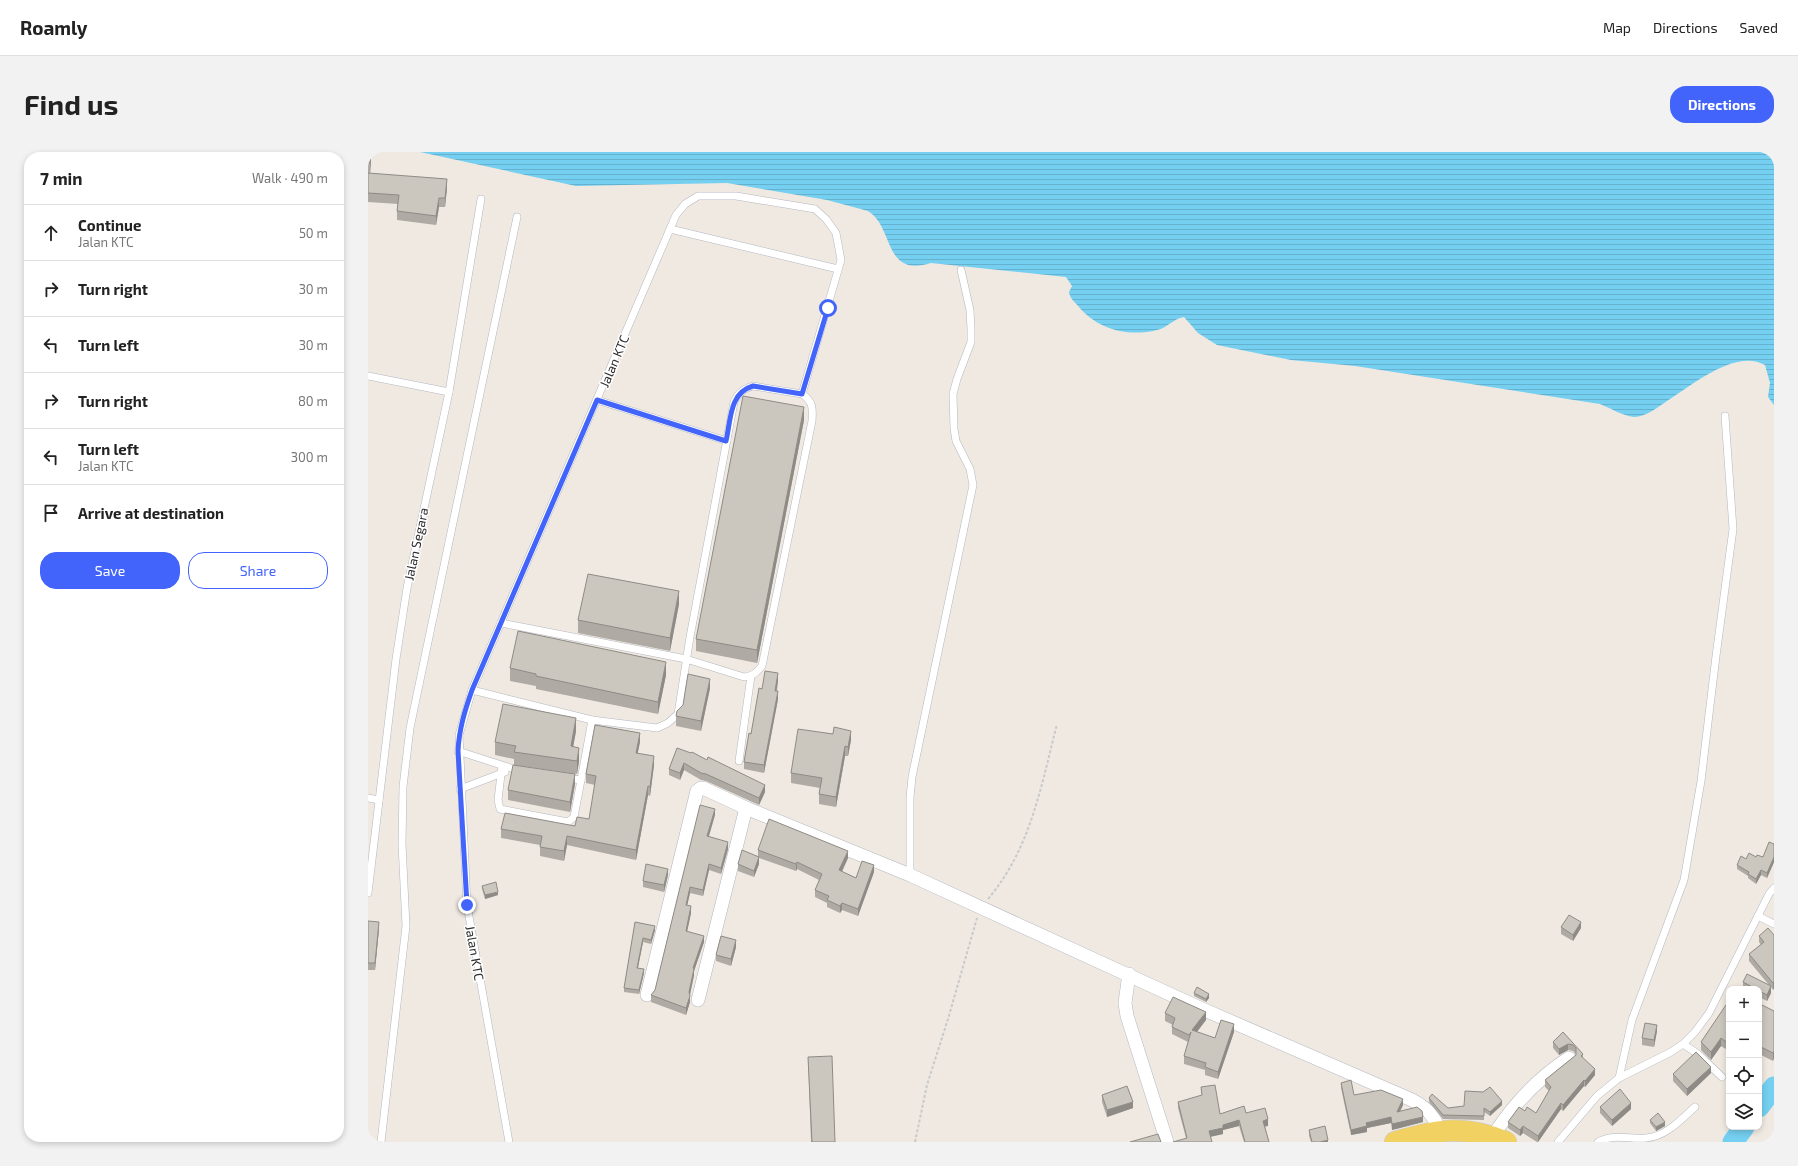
<!DOCTYPE html>
<meta charset="utf-8">
<style>
:root{--surface:#fff;--page:#f2f2f2;--text:#222;--muted:#767676;--line:#e0e0e0;--accent:#4264fb}
body{margin:0;font-family:"Exo 2",sans-serif;background:var(--page);color:var(--text)}
.controls{position:absolute;right:12px;bottom:12px;display:grid;overflow:hidden;border-radius:8px;box-shadow:0 2px 6px #0003}
.controls button{width:36px;height:36px;display:grid;place-items:center;padding:0;border:0;border-bottom:1px solid var(--line);background:var(--surface);color:var(--text);font:20px sans-serif}
.stop{position:absolute;width:12px;height:12px;margin:-9px;border:3px solid #4264fb;border-radius:50%;background:#fff}
.stop.end{background:#4264fb;border-color:#fff;box-shadow:0 1px 4px #0008}
.list{margin:0;padding:0;list-style:none}
h2{display:flex;justify-content:space-between;align-items:center;height:52px;margin:0;padding:0 16px;font-size:17px}
h2 small{font-size:13px;font-weight:400;color:var(--muted)}
.list li{display:grid;grid-template-columns:26px 1fr auto;gap:12px;align-items:center;box-sizing:border-box;height:56px;padding:0 16px;border-top:1px solid var(--line)}
.list b{display:block;font-size:15px;white-space:nowrap}
.list p{margin:0;font-size:13px;white-space:nowrap;color:var(--muted)}
.list em{font-size:13px;font-style:normal;color:var(--muted)}
.actions{display:flex;gap:8px;padding:12px 16px}
.actions a{flex:1;padding:9px 0;border:1px solid var(--accent);border-radius:16px;text-align:center;font-size:14px;color:var(--accent)}
.actions .main{background:var(--accent);color:#fff}
.icon{flex:none;width:22px;height:22px;fill:none;stroke:currentColor;stroke-width:2;stroke-linecap:round;stroke-linejoin:round}
.map{position:relative;flex:none;width:1406px;height:990px;overflow:hidden;border-radius:16px}
header{display:flex;align-items:center;gap:24px;box-sizing:border-box;height:56px;padding:0 20px;background:var(--surface);border-bottom:1px solid var(--line)}
header strong{font-size:19px}
nav{display:flex;gap:22px;margin-inline-start:auto;font-size:14px}
.intro{display:flex;align-items:center;justify-content:space-between;box-sizing:border-box;height:96px;padding:0 24px}
h1{margin:0;font-size:28px}
.button{padding:10px 18px;border-radius:16px;background:var(--accent);color:#fff;font-size:14px;font-weight:700}
main{display:flex;gap:24px;padding:0 24px}
aside{flex:1;background:var(--surface);border-radius:16px;box-shadow:0 2px 6px #0003}
.map>svg:first-child{display:block}
.water{fill:url(#water-rules)}
.lines{fill:none;stroke-linecap:round;stroke-linejoin:round}
.river{stroke:#75cff0;stroke-width:21}
.lane-casing{stroke:#b4b7c1;stroke-width:8}
.street-casing{stroke:#b4b7c1;stroke-width:14}
.primary-casing{stroke:#c9c9c9;stroke-width:22}
.path{stroke:#c9c9c9;stroke-width:2;stroke-dasharray:3 2;stroke-linecap:butt}
.lane{stroke:#fff;stroke-width:7}
.street{stroke:#fff;stroke-width:13}
.primary{stroke:#f2d163;stroke-width:21}
.wall{fill:#afaba4}
.shaded-wall{fill:#8e8b86}
.building{fill:#cbc7bf;stroke:#8e8b86}
.route{stroke:#4264fb;stroke-width:5}
.labels{text-anchor:middle;dominant-baseline:central;stroke-width:3;stroke-linejoin:round;paint-order:stroke}
.street-label{font-size:13px;fill:#2e2e2e;stroke:#fff}
</style>
<header>
<strong>Roamly</strong>
<nav><a>Map</a><a>Directions</a><a>Saved</a></nav>
</header>
<div class="intro"><h1>Find us</h1><a class="button">Directions</a></div>
<main>
<aside>
<h2>7 min<small>Walk · 490 m</small></h2>
<ul class="list">
<li><svg class="icon" aria-label="ahead" viewBox="0 0 24 24"><path d="M12 20V5M6 11l6-6 6 6"/></svg><div><b>Continue</b><p>Jalan KTC</p></div><em>50 m</em></li>
<li><svg class="icon" aria-label="right" viewBox="0 0 24 24"><path d="M7 20v-9h11M14 6l5 5-5 5"/></svg><div><b>Turn right</b></div><em>30 m</em></li>
<li><svg class="icon" aria-label="left" viewBox="0 0 24 24"><path d="M17 20v-9H6M10 6l-5 5 5 5"/></svg><div><b>Turn left</b></div><em>30 m</em></li>
<li><svg class="icon" aria-label="right" viewBox="0 0 24 24"><path d="M7 20v-9h11M14 6l5 5-5 5"/></svg><div><b>Turn right</b></div><em>80 m</em></li>
<li><svg class="icon" aria-label="left" viewBox="0 0 24 24"><path d="M17 20v-9H6M10 6l-5 5 5 5"/></svg><div><b>Turn left</b><p>Jalan KTC</p></div><em>300 m</em></li>
<li><svg class="icon" aria-label="arrive" viewBox="0 0 24 24"><path d="M6 21V4h12l-3 4 3 4H6"/></svg><div><b>Arrive at destination</b></div></li>
</ul>
<div class="actions"><a class="main">Save</a><a>Share</a></div>
</aside>
<div class="map">
<svg width="1406" height="990" viewBox="0 0 1406 990">
<defs>
<pattern id="water-rules" width="6" height="5" patternUnits="userSpaceOnUse"><rect width="6" height="5" fill="#75cff0"/><path d="M0 2.5h6" fill="none" stroke="#66b2ce"/></pattern>
</defs>
<rect width="100%" height="100%" fill="#efe9e1"/>
<path class="water" d="M 52,0 L 1406,0 L 1406,253 L 1400,245 L 1402,231 L 1397,213 C 1368,196 1324,233 1299,249 C 1290,255 1278,265 1266,265 C 1255,264 1242,256 1232,252 L 987,214 L 923,208 L 849,193 L 830,181 L 816,165 C 805,167 799,176 789,178 C 761,185 730,178 711,155 C 707,150 702,147 701,140 L 704,134 L 698,125 L 563,111 C 515,126 527,76 500,59 L 459,48 L 359,31 L 208,34 Z"/>
<g class="lines">
<g class="river">
<polyline points="1391,955 1406,935"/>
<polyline points="1365,990 1376,975"/>
</g>
<g class="lane-casing">
<g id="lane">
<polyline points="302,77 470,117"/>
<polyline points="0,224 81,240"/>
<polyline points="229,248 359,289"/>
<path d="M 133,471 L 318,507 L 376,525 C 385,524 388,521 394,514 L 444,269 C 445,257 445,249 434,242 L 385,234 C 375,237 370,241 366,250 L 322,485 L 310,562 L 300,571 L 289,576 L 224,568 L 213,628 L 198,626"/>
<polyline points="104,538 224,568"/>
<polyline points="90,599 152,619"/>
<polyline points="371,609 383,524"/>
<polyline points="134,614 130,648 132,657 200,670 206,665 213,628"/>
<polyline points="92,637 137,620"/>
<polyline points="0,646 11,648"/>
<polyline points="542,723 542,645 544,625 605,333 602,317 588,289 586,277 585,242 589,227 603,190 603,177 602,158 593,118"/>
<polyline points="0,741 28,507 39,436 81,240 113,47"/>
<polyline points="1390,764 1406,772"/>
<polyline points="1315,892 1330,902 1354,925"/>
<polyline points="1251,926 1264,868 1316,728 1333,629 1348,504 1365,377 1357,264"/>
<polyline points="13,990 38,774 34,692 35,635 42,576 149,65"/>
<polyline points="141,990 99,753 91,583 104,538 308,63 317,52 330,44 368,44 447,57 458,67 468,81 473,108 434,242"/>
<polyline points="1190,990 1229,944 1251,926 1303,900 1315,892 1327,880 1341,861 1401,742 1406,736"/>
<path d="M 1230,990 C 1246,981 1262,988 1278,986 C 1298,985 1313,967 1327,955"/>
</g>
</g>
<g class="street-casing">
<g id="street">
<polyline points="761,822 757,851 759,864 799,990"/>
<path d="M 279,843 L 329,639 L 333,636 L 335,636 L 378,656 L 542,723 L 832,856 L 1044,948 C 1059,956 1066,964 1072,979"/>
<polyline points="330,848 378,656"/>
<path d="M 1125,984 C 1145,953 1170,926 1201,906"/>
</g>
</g>
<g class="primary-casing">
<path id="primary" d="M 1027,990 C 1069,978 1096,972 1138,990"/>
</g>
<g class="path">
<path d="M 620,747 C 663,696 673,634 689,572"/>
<polyline points="547,990 559,933 580,867 609,766"/>
</g>
<use href="#lane" class="lane"/>
<use href="#street" class="street"/>
<use href="#primary" class="primary"/>
</g>
<g class="wall">
<polygon points="0,0 3,8 2,22 79,36 77,55 71,55 68,73 29,68 29,59 30,52 0,50"/>
<polygon points="436,268 389,511 328,499 328,487"/>
<polygon points="311,452 302,499 210,481 210,468"/>
<polygon points="142,516 298,523 290,562 168,537 168,534 142,529"/>
<polygon points="410,529 409,539 410,547 396,621 376,617 376,610 394,537"/>
<polygon points="342,536 333,579 308,574 308,564"/>
<polygon points="208,579 205,594 211,609 209,622 146,613 146,607 127,603 127,590"/>
<polygon points="483,588 480,604 477,604 468,655 451,652 451,642 452,636 423,631 423,621"/>
<polygon points="272,590 269,602 286,613 282,644 280,643 268,708 199,693 196,709 172,704 172,693 133,686 133,677 207,674 221,667 227,633 218,631 218,622"/>
<polygon points="309,596 397,640 391,653 338,629 333,628 316,618 312,628 301,623 301,617"/>
<polygon points="207,632 202,660 140,648 140,638"/>
<polygon points="347,663 341,684 360,697 353,722 341,718 335,744 322,741 319,753 323,761 319,779 336,790 326,819 326,823 322,843 322,850 318,863 283,850 283,843 287,838"/>
<polygon points="1406,692 1406,710 1399,726 1393,723 1388,732 1380,726 1380,724 1369,717 1369,713 1378,707 1388,705 1395,705"/>
<polygon points="390,698 480,706 474,720 488,726 506,720 490,764 474,758 472,761 459,755 459,751 447,745 447,738 451,728 429,717 428,719 391,706 391,712 386,725 370,719 370,712 390,704"/>
<polygon points="300,723 296,740 275,735 275,729"/>
<polygon points="114,734 130,743 117,747 114,737"/>
<polygon points="0,769 11,777 7,818 0,818"/>
<polygon points="267,770 287,778 283,792 275,790 270,816 276,821 271,842 256,840 256,836"/>
<polygon points="1193,775 1213,776 1205,789 1193,782"/>
<polygon points="1406,783 1406,836 1405,838 1403,835 1403,841 1399,849 1391,845 1391,837 1375,837 1375,830 1401,833 1381,809 1381,802 1393,793 1391,790 1391,784"/>
<polygon points="368,795 363,814 348,809 348,803"/>
<polygon points="826,841 841,846 838,850 826,844"/>
<polygon points="1361,851 1361,899 1353,894 1343,908 1333,898 1333,890"/>
<polygon points="1391,859 1406,859 1406,906 1405,909 1391,902"/>
<polygon points="797,861 838,868 829,880 847,886 866,880 850,927 837,923 837,918 816,912 816,904 820,890 804,882 804,875 805,873 797,869"/>
<polygon points="1289,879 1286,895 1274,893 1274,886"/>
<polygon points="1195,880 1215,902 1215,906 1227,923 1217,935 1216,934 1195,959 1193,957 1170,990 1169,990 1155,981 1152,984 1140,976 1140,970 1157,959 1168,961 1181,939 1177,935 1177,928 1208,903 1208,902 1205,899 1200,898 1191,903 1185,896 1185,890"/>
<polygon points="440,905 467,990 443,990"/>
<polygon points="1343,921 1319,944 1305,929 1305,922"/>
<polygon points="973,931 986,943 1035,953 1032,959 1055,970 1024,978 1023,971 999,976 999,980 983,983 973,936"/>
<polygon points="833,935 852,962 878,961 900,974 897,974 901,990 876,990 871,974 855,978 855,982 842,985 818,986 810,956 810,950 834,944"/>
<polygon points="734,943 765,956 739,965 734,950"/>
<polygon points="1061,946 1080,956 1134,953 1122,964 1116,960 1116,968 1075,967 1061,950"/>
<polygon points="1232,955 1263,957 1244,974 1232,961"/>
<polygon points="1282,968 1297,974 1288,979 1282,971"/>
<polygon points="941,978 960,990 943,990 941,984"/>
</g>
<g class="shaded-wall">
<polygon points="3,0 3,8 2,23 2,11"/>
<polygon points="79,27 79,36 77,55 77,46"/>
<polygon points="71,46 71,55 68,73 68,64"/>
<polygon points="436,255 436,268 389,511 389,498"/>
<polygon points="311,439 311,452 302,499 302,486"/>
<polygon points="298,510 298,523 290,562 290,550"/>
<polygon points="410,521 410,529 407,546 407,539"/>
<polygon points="342,527 342,536 333,579 333,569"/>
<polygon points="410,539 410,547 396,621 396,613"/>
<polygon points="208,566 208,579 203,607 203,594"/>
<polygon points="483,579 483,588 480,604 480,595"/>
<polygon points="272,581 272,590 268,610 268,601"/>
<polygon points="477,594 477,604 468,655 468,645"/>
<polygon points="211,596 211,609 209,622 209,609"/>
<polygon points="286,604 286,613 282,644 282,635"/>
<polygon points="316,611 316,618 312,628 312,621"/>
<polygon points="207,622 207,632 202,660 202,650"/>
<polygon points="397,633 397,640 391,653 391,646"/>
<polygon points="280,634 280,643 268,708 268,698"/>
<polygon points="347,657 347,663 339,690 339,684"/>
<polygon points="199,684 199,693 196,709 196,699"/>
<polygon points="360,690 360,697 353,722 353,716"/>
<polygon points="480,699 480,706 471,725 471,718"/>
<polygon points="391,705 391,712 386,725 386,719"/>
<polygon points="1406,705 1406,710 1399,726 1399,721"/>
<polygon points="429,710 429,717 428,719 428,712"/>
<polygon points="341,712 341,718 335,744 335,738"/>
<polygon points="506,713 506,720 490,764 490,757"/>
<polygon points="300,717 300,723 296,740 296,733"/>
<polygon points="1393,718 1393,723 1388,732 1388,727"/>
<polygon points="322,735 322,741 318,759 318,753"/>
<polygon points="130,740 130,743 117,747 117,743"/>
<polygon points="474,751 474,758 472,761 472,754"/>
<polygon points="323,754 323,761 318,785 318,779"/>
<polygon points="11,770 11,777 7,818 7,811"/>
<polygon points="1213,770 1213,776 1205,789 1205,783"/>
<polygon points="287,774 287,778 283,792 283,788"/>
<polygon points="336,784 336,790 326,819 326,823 321,847 321,840 325,816"/>
<polygon points="275,786 275,790 269,820 269,816"/>
<polygon points="368,788 368,795 363,814 363,807"/>
<polygon points="276,817 276,821 271,842 271,838"/>
<polygon points="1406,830 1406,836 1405,838 1405,831"/>
<polygon points="1403,834 1403,841 1399,849 1399,843"/>
<polygon points="841,842 841,846 838,850 838,847"/>
<polygon points="322,844 322,850 318,863 318,856"/>
<polygon points="838,860 838,868 824,886 824,878"/>
<polygon points="866,872 866,880 850,927 850,920"/>
<polygon points="1289,873 1289,879 1286,895 1286,888"/>
<polygon points="1353,886 1353,894 1343,908 1343,900"/>
<polygon points="1200,892 1200,898 1191,903 1191,897"/>
<polygon points="1406,899 1406,906 1405,909 1405,901"/>
<polygon points="1343,915 1343,921 1319,944 1319,937"/>
<polygon points="1227,917 1227,923 1217,935 1217,929"/>
<polygon points="1216,928 1216,934 1195,959 1195,953"/>
<polygon points="1035,947 1035,953 1029,966 1029,960"/>
<polygon points="1134,949 1134,953 1122,964 1122,960"/>
<polygon points="765,950 765,956 739,965 739,958"/>
<polygon points="1193,951 1193,957 1170,990 1170,984"/>
<polygon points="1263,951 1263,957 1244,974 1244,968"/>
<polygon points="1023,965 1023,971 999,976 999,980 983,983 983,978 998,971"/>
<polygon points="1055,965 1055,970 1024,978 1024,972"/>
<polygon points="900,967 900,974 895,975 895,969"/>
<polygon points="871,968 871,974 855,978 855,982 841,985 841,979 855,973"/>
<polygon points="1297,970 1297,974 1288,979 1288,975"/>
<polygon points="1155,974 1155,981 1152,984 1152,978"/>
<polygon points="960,988 960,990 952,990"/>
</g>
<g class="building">
<rect x="0" y="0" width="2" height="11"/>
<polygon points="0,21 79,27 77,46 71,46 68,64 29,59 31,43 0,41"/>
<polygon points="375,244 436,255 389,498 328,487"/>
<polygon points="220,422 311,439 302,486 210,468"/>
<polygon points="150,479 298,510 290,550 168,524 168,522 142,516"/>
<polygon points="397,519 410,521 407,539 410,539 396,613 376,610 381,581 383,582 391,536 394,537"/>
<polygon points="320,522 342,527 333,569 308,564 309,559 315,553"/>
<polygon points="135,552 208,566 203,594 211,596 209,609 146,600 148,594 127,590"/>
<polygon points="227,573 272,581 268,601 286,604 282,635 280,634 268,698 199,684 196,699 172,695 174,684 133,677 137,661 207,674 209,665 221,667 228,624 218,622"/>
<polygon points="466,575 483,579 480,595 477,594 468,645 451,642 454,626 423,621 430,577 465,582"/>
<polygon points="309,596 323,601 324,600 339,608 340,605 397,633 391,646 338,622 333,621 316,611 312,621 301,617"/>
<polygon points="145,613 207,622 202,650 140,638"/>
<polygon points="332,653 347,657 339,684 360,690 353,716 341,712 335,738 322,735 318,753 323,754 318,779 336,784 325,816 326,817 321,840 322,844 318,856 283,843 287,838"/>
<polygon points="401,667 480,699 471,718 488,726 494,709 506,713 490,757 474,751 472,754 459,748 461,744 447,738 454,722 429,710 428,712 390,698"/>
<polygon points="1401,690 1406,692 1406,705 1399,721 1393,718 1388,727 1380,722 1381,720 1369,713 1373,704 1378,707 1381,701 1388,705 1389,703 1395,705"/>
<polygon points="374,698 391,705 386,719 370,712"/>
<polygon points="278,712 300,717 296,733 275,729"/>
<polygon points="128,730 130,740 117,743 114,734"/>
<polygon points="1201,763 1213,770 1205,783 1193,775"/>
<polygon points="0,769 11,770 7,811 0,811"/>
<polygon points="267,770 287,774 283,788 275,786 269,816 276,817 271,838 256,836"/>
<polygon points="1400,776 1406,783 1406,830 1405,831 1381,802 1396,790 1391,784"/>
<polygon points="353,784 368,788 363,807 348,803"/>
<polygon points="1379,822 1403,834 1399,843 1391,839 1391,837 1388,837 1375,830"/>
<polygon points="829,835 841,842 838,847 826,841"/>
<polygon points="805,845 838,860 824,878 847,886 853,868 866,872 850,920 837,915 838,911 816,904 823,880 821,883 804,875 807,866 797,861"/>
<polygon points="1360,850 1361,851 1361,892 1353,886 1343,900 1333,890"/>
<polygon points="1394,853 1406,859 1406,899 1405,901 1391,894 1391,859"/>
<polygon points="1277,871 1289,873 1286,888 1274,886"/>
<polygon points="1195,880 1215,902 1213,904 1227,917 1217,929 1216,928 1195,953 1193,951 1170,984 1155,974 1152,978 1140,970 1151,955 1157,959 1159,955 1168,961 1183,935 1177,928 1208,903 1208,896 1205,893 1200,892 1191,897 1185,890"/>
<polygon points="1328,900 1343,915 1319,937 1305,922"/>
<polygon points="464,904 467,990 444,990 440,905"/>
<polygon points="983,928 986,943 1013,938 1035,947 1029,960 1049,955 1054,959 1055,965 1024,972 1023,965 998,971 999,974 983,978 973,931"/>
<polygon points="847,933 852,962 876,954 878,961 897,956 900,967 895,969 901,990 877,990 871,968 855,973 855,976 841,979 844,990 805,990 819,986 810,950 834,943 833,935"/>
<polygon points="759,934 765,950 739,958 734,943"/>
<polygon points="1122,935 1134,949 1122,960 1116,956 1116,964 1075,963 1061,946 1064,942 1080,956 1096,954 1097,939 1115,940"/>
<polygon points="1252,937 1263,951 1244,968 1232,955"/>
<polygon points="1290,961 1297,970 1288,975 1282,968"/>
<polygon points="957,974 960,988 952,990 944,990 941,978"/>
<polygon points="790,982 793,990 762,990"/>
</g>
<g class="lines">
<path class="route" d="M 99,753 L 90,599 C 91,577 97,558 104,538 L 229,248 L 358,289 C 363,268 361,241 385,234 L 434,242 L 460,156"/>
</g>
<g class="labels">
<g class="street-label">
<text transform="translate(246 209) rotate(-67)">Jalan KTC</text>
<text transform="translate(48 392) rotate(-78)">Jalan Segara</text>
<text transform="translate(107 801) rotate(80)">Jalan KTC</text>
</g>
</g>
</svg>
<div class="controls">
<button>+</button>
<button>−</button>
<button><svg class="icon" aria-label="locate" viewBox="0 0 24 24"><circle cx="12" cy="12" r="6"/><path d="M12 2v4M12 18v4M2 12h4M18 12h4"/></svg></button>
<button><svg class="icon" aria-label="layers" viewBox="0 0 24 24"><path d="M12 4l9 5-9 5-9-5zM3 14l9 5 9-5"/></svg></button>
</div>
<div class="stop" style="left:460px;top:156px"></div>
<div class="stop end" style="left:99px;top:753px"></div>
</div>
</main>
